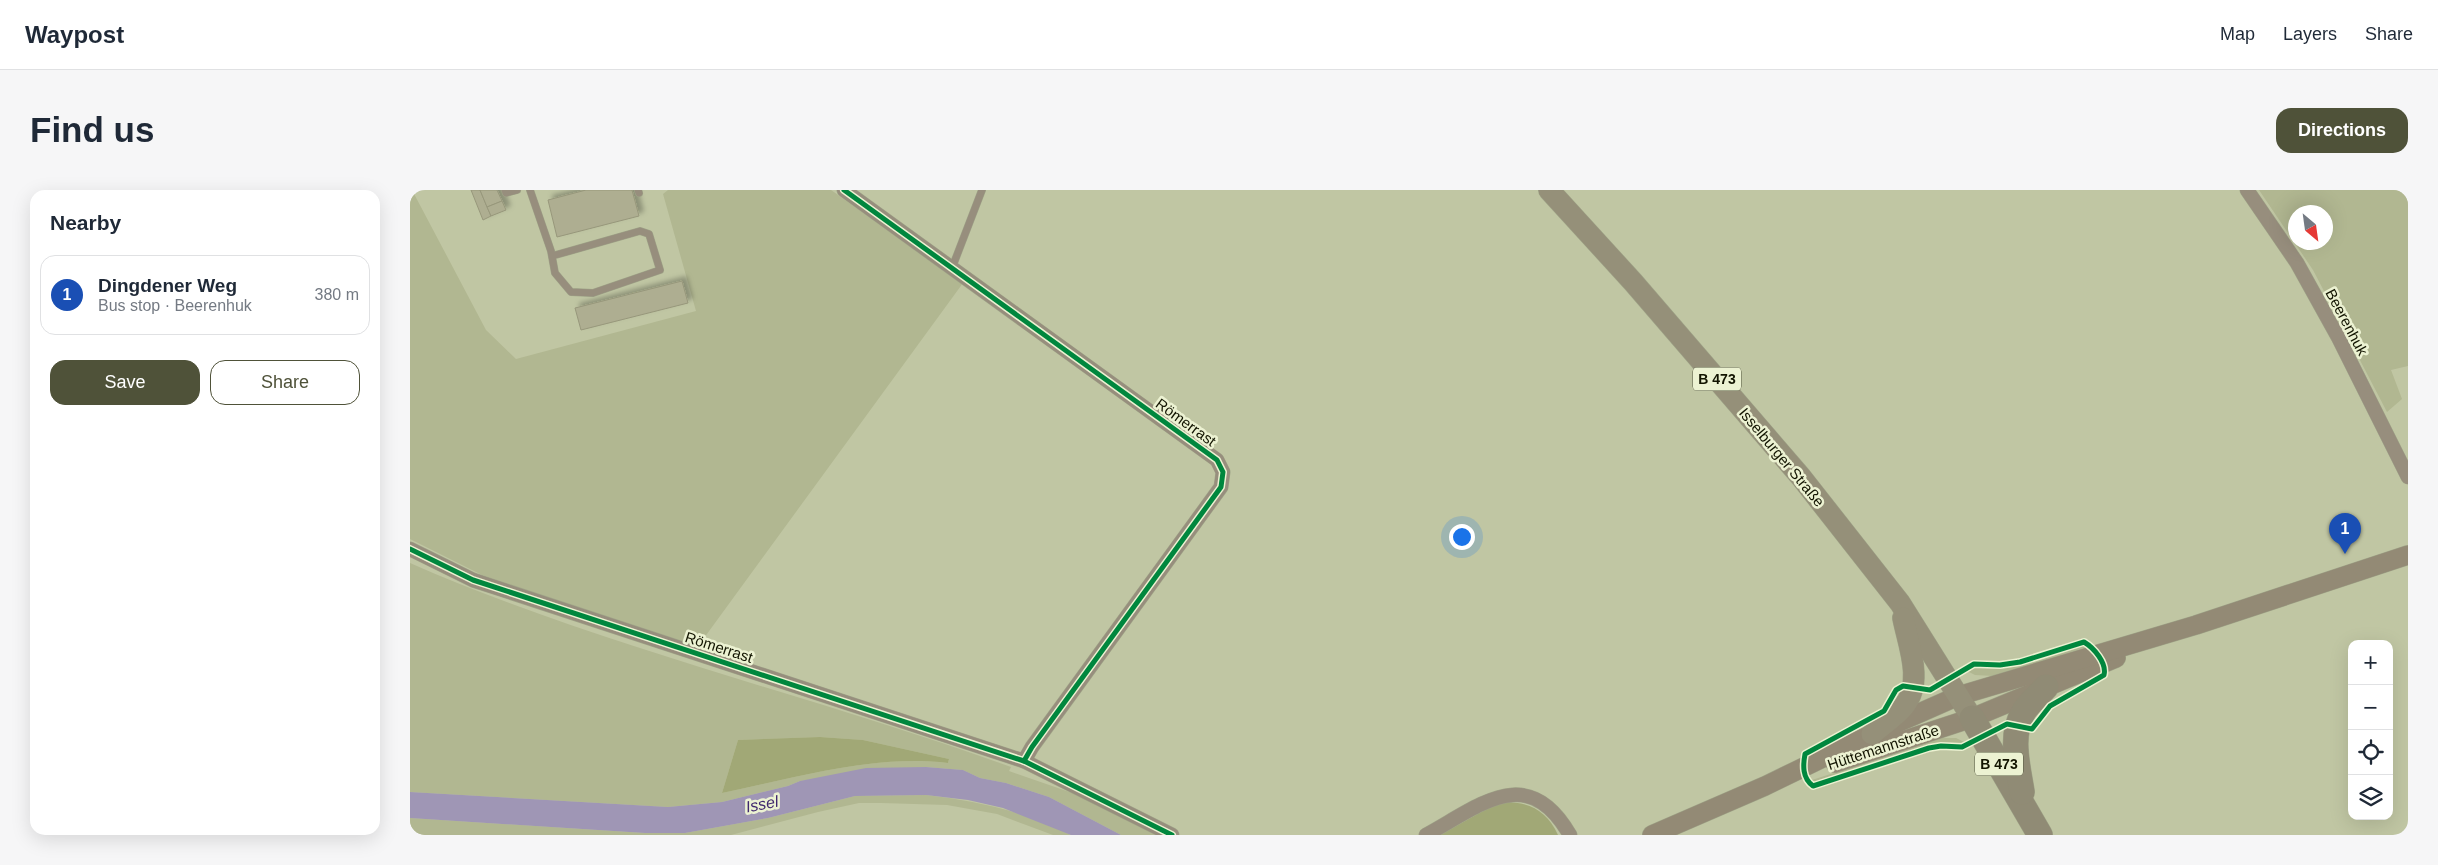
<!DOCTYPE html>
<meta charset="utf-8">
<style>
:root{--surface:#fff;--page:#f6f6f7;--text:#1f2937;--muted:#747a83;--line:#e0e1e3;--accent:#4f5239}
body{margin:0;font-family:Arial,sans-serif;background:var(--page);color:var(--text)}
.controls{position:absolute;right:15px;bottom:15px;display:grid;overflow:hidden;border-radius:10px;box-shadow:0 5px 20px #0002}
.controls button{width:45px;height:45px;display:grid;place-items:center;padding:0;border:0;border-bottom:1px solid var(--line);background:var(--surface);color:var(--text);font:25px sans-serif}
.compass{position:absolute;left:1878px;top:15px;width:45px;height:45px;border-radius:50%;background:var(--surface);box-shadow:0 5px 20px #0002;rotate:151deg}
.you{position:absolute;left:1051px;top:346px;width:18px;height:18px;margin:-12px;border:4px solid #fff;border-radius:50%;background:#1a73e8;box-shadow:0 0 0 8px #1a73e833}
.badge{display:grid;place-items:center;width:32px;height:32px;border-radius:50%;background:var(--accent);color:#fff;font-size:16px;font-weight:700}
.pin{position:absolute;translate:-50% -41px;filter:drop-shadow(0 1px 2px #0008)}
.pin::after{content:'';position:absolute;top:26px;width:18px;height:15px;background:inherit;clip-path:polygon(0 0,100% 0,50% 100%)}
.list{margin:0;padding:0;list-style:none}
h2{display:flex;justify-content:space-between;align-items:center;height:65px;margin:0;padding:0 20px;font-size:21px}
h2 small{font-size:16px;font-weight:400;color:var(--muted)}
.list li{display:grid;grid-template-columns:32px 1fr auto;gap:15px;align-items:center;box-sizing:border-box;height:80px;margin:0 10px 10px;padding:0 10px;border:1px solid var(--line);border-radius:15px}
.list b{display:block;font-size:19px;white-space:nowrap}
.list p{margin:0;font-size:16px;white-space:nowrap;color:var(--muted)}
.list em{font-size:16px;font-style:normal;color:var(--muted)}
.actions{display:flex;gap:10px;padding:15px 20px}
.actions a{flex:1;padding:11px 0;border:1px solid var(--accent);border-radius:15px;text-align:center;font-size:18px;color:var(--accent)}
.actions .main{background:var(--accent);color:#fff}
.icon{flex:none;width:28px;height:28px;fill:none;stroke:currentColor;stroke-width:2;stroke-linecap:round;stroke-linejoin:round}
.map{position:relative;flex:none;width:1998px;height:645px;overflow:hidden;border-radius:15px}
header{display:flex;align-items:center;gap:30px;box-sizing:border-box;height:70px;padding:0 25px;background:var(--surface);border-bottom:1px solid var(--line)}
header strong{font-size:24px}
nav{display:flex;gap:28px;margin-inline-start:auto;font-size:18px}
.intro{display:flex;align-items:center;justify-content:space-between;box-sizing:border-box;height:120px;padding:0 30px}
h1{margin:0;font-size:35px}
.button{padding:12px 22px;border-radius:15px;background:var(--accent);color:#fff;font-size:18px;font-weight:700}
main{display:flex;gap:30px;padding:0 30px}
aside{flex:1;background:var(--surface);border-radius:15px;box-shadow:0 5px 20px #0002}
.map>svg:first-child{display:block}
.green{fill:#b1b791;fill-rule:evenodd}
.forest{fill:#a1a876}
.water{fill:#9f96b5}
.building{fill:#aeae91;stroke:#97977b;filter:url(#shadow)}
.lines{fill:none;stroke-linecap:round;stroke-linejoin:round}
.lane-casing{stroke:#9fa488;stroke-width:8}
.street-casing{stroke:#9fa488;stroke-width:15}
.secondary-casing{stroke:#9fa488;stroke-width:20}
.primary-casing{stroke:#9fa488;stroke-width:22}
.highway-casing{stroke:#9fa488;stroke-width:26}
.lane{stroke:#978e7d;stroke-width:7}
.street{stroke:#978e7d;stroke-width:14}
.secondary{stroke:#938a75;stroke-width:19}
.primary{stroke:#959079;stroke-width:21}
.highway{stroke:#908b75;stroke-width:25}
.cycleway-casing{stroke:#ecf2d2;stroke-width:8}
.cycleway{stroke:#00873e;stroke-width:5}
.labels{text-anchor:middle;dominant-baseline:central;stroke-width:5;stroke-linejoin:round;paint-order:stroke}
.shield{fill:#ecf2d2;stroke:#53573f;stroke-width:1}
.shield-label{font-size:14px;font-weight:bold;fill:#121400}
.street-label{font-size:15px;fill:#121400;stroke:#ecf2d2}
.water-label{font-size:16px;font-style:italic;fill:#3f276e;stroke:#ecf2d2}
</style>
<header>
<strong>Waypost</strong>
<nav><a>Map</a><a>Layers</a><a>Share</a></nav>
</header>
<div class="intro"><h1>Find us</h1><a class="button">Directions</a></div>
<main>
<aside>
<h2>Nearby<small></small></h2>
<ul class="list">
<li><span class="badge" style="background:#1a4fb4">1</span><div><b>Dingdener Weg</b><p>Bus stop · Beerenhuk</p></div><em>380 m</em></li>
</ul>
<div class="actions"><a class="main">Save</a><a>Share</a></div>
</aside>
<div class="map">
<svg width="1998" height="645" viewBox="0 0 1998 645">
<defs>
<filter id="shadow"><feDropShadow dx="4.5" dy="-4.5" stdDeviation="2.5" flood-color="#0004"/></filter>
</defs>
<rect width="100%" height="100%" fill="#c0c6a3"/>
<g class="green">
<polygon points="0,0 2,0 76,140 106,169 286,121 253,4 258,0 421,0 553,93 286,459 72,385 0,349"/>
<path d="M 1849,0 L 1998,0 L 1998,176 L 1981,180 L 1992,209 L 1977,222 L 1903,80 ZM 1886,22 L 1916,22 L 1916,52 L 1886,52 Z"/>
<path d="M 0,373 C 194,458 402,505 601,577 L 599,581 L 671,606 L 746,645 L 711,645 L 639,607 L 596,593 L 570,588 L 553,580 L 516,577 L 390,591 L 378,596 L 312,612 L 258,617 L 0,602 ZM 410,547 L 453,550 L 539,569 L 538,573 C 463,564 385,588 312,603 L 328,550 Z"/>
<path d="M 1670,455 L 1677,457 L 1583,486 L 1565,485 L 1557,481 C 1567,474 1582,479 1595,477 C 1620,473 1645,462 1670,455 Z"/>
<path d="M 1532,548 L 1546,548 L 1554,552 C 1545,557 1532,552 1522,554 L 1408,592 L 1403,593 L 1402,590 Z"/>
<path d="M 516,605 C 566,611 616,621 661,645 L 643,645 L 587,624 L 537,615 L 471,613 L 449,613 L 408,622 L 321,645 L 0,645 L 0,628 L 235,643 L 275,643 L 358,628 L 445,606 Z"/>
</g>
<g class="forest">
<path d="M 410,547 L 453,550 L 539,569 L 538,573 C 463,564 385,588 312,603 L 328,550 Z"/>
<path d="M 1094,612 C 1120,612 1137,621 1148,645 L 1030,645 L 1080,617 Z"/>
</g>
<polygon class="water" points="516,577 553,580 570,588 596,593 639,607 711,645 661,645 593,618 558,610 516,605 445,606 358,628 275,643 235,643 0,628 0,602 258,617 312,612 378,596 390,591 456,578"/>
<g class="building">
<polygon points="61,0 70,0 81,26 73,30"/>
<polygon points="70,0 87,0 92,11 77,17"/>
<polygon points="176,0 222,0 229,26 147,47 138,10"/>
<polygon points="92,11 96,20 81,26 77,17"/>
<polygon points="272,91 278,113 171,140 165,118"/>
</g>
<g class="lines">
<g class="lane-casing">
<g id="lane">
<polyline points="95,0 96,3 107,0"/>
<polyline points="120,0 141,61 145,83 161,102 183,103 250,80 239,44 230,41 142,66"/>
<polyline points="228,0 229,3"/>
<polyline points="542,78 572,0"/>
</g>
</g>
<g class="street-casing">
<g id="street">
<polyline points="434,0 807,270 813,282 811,297 622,557 614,571"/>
<polyline points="1837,0 1887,73 1928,147 1998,287"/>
<polyline points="0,359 63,390 614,571 762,645"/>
<path d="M 1016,645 C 1071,615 1118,572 1160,645"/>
</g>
</g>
<g class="secondary-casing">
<g id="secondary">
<polyline points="1425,573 1562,528 1706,468"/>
<polyline points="1242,645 1355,596 1462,544 1548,506 1786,435 1998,365"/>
</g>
</g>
<g class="primary-casing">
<g id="primary">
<polyline points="1139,0 1223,92 1391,287 1490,413 1562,528"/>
<path d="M 1462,544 C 1472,535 1485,527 1494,516 C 1514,492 1498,454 1493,428"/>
</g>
</g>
<g class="highway-casing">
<g id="highway">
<polyline points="1562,528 1630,645"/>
<path d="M 1612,602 C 1608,576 1599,545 1614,521 C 1620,512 1629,505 1636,497"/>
</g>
</g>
<use href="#lane" class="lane"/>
<use href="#street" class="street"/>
<use href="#secondary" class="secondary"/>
<use href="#primary" class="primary"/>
<use href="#highway" class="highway"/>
<g class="cycleway-casing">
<g id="cycleway">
<polyline points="434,0 807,270 813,282 811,297 622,557 614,571"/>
<polyline points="0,359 63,390 614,571 762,645"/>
<path d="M 1674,452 C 1684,458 1697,473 1694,485 L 1640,516 L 1622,539 L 1597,534 L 1552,557 L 1531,556 L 1519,558 L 1403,596 C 1392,588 1393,575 1395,564 L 1474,521 L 1486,500 L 1493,496 L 1520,500 L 1564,474 L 1590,475 L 1610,472 Z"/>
</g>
</g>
<use href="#cycleway" class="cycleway"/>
</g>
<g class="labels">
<g class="shield">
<rect x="1283" y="177.5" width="48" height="23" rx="4"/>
<rect x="1565" y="562.5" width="48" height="23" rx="4"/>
</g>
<g class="shield-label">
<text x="1307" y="189">B 473</text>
<text x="1589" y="574">B 473</text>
</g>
<g class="street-label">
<text transform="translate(1937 132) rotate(62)">Beerenhuk</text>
<text transform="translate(776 232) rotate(36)">Römerrast</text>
<text transform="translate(1372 267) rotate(50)">Isselburger Straße</text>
<text transform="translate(309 457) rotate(18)">Römerrast</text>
<text transform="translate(1473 557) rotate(-18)">Hüttemannstraße</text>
</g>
<g class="water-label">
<text transform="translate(352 614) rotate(-11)">Issel</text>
</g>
</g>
</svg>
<div class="controls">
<button>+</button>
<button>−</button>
<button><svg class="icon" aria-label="locate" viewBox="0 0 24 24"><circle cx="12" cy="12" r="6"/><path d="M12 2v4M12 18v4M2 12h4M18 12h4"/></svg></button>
<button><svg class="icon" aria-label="layers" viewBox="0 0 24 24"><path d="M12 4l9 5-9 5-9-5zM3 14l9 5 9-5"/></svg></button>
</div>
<svg class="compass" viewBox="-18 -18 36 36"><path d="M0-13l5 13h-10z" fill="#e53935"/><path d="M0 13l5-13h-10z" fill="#747a83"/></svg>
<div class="you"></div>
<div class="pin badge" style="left:1935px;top:364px;background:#1a4fb4">1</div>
</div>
</main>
